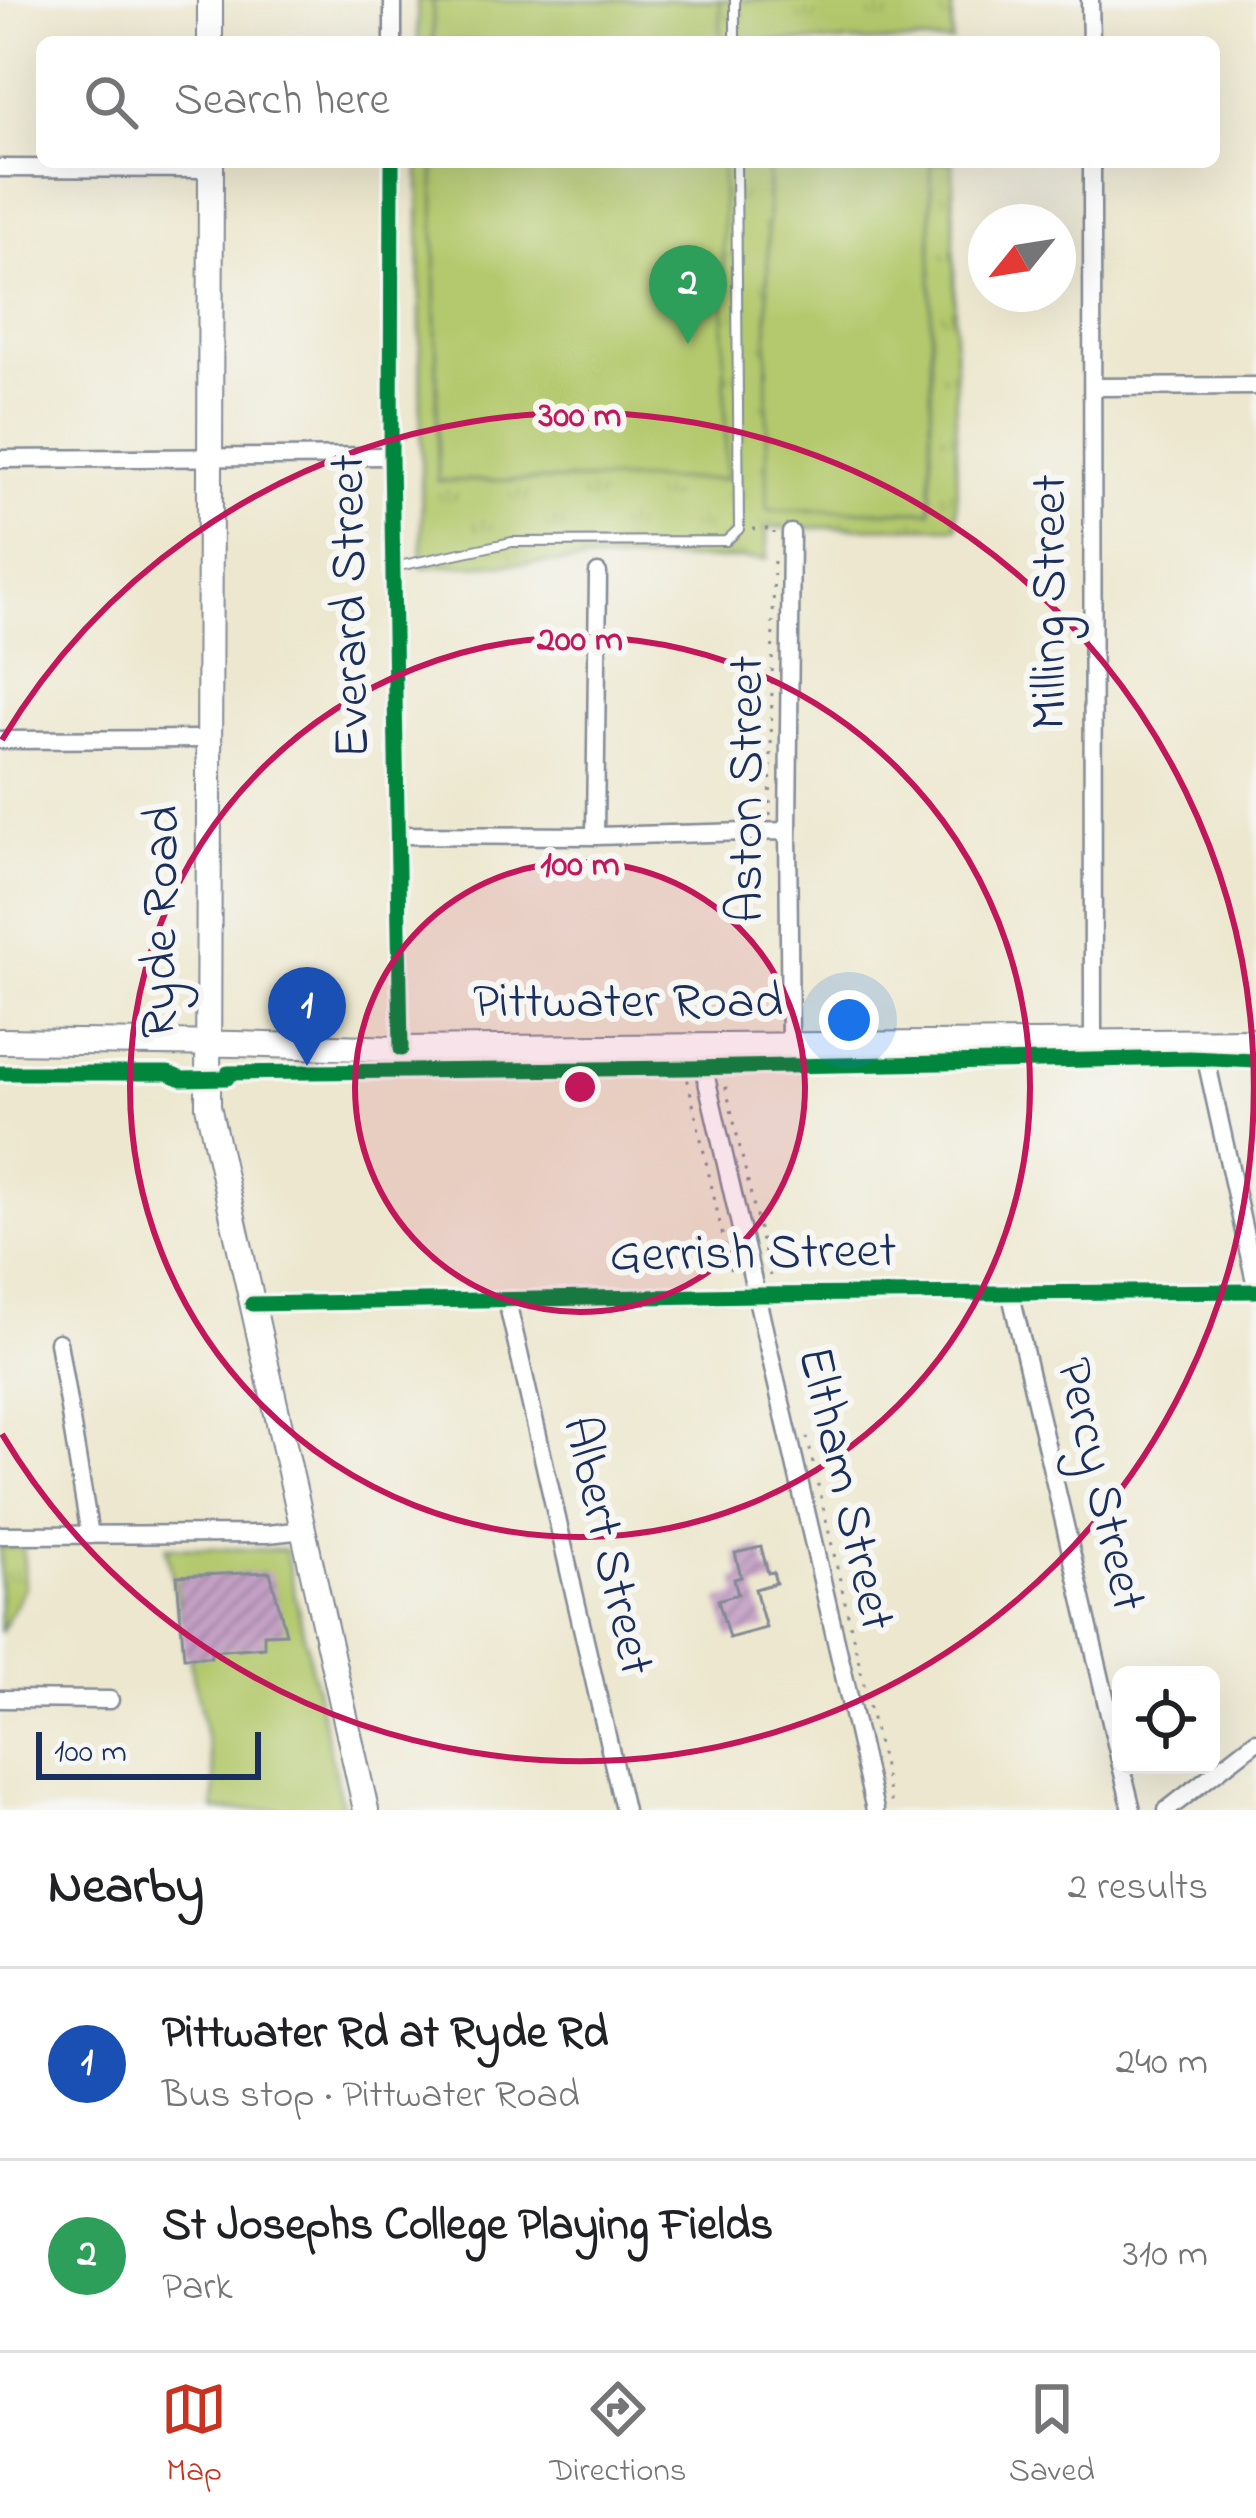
<!DOCTYPE html>
<meta charset="utf-8">
<style>
:root{--surface:#fff;--page:#f6f6f6;--text:#202124;--muted:#757577;--line:#e0e0e0;--accent:#c8321e}
body{margin:0;font-family:"Indie Flower",sans-serif;background:var(--page);color:var(--text)}
.controls{position:absolute;right:36px;bottom:36px;display:grid;overflow:hidden;border-radius:18px;box-shadow:0 12px 48px #0002}
.controls button{width:108px;height:108px;display:grid;place-items:center;padding:0;border:0;border-bottom:3px solid var(--line);background:var(--surface);color:var(--text);font:60px sans-serif}
.compass{position:absolute;left:968px;top:204px;width:108px;height:108px;border-radius:50%;background:var(--surface);box-shadow:0 12px 48px #0002;rotate:240deg}
.scale{position:absolute;left:36px;bottom:30px;width:225px;box-sizing:border-box;padding-left:12px;border:6px solid #1b2f5e;border-top:0;font-size:33px;line-height:42px;white-space:nowrap;color:#1b2f5e;-webkit-text-stroke:9px #f6f6f2;paint-order:stroke}
.you{position:absolute;left:849px;top:1020px;width:42px;height:42px;margin:-30px;border:9px solid #fff;border-radius:50%;background:#1a73e8;box-shadow:0 0 0 18px #1a73e833}
.badge{display:grid;place-items:center;width:78px;height:78px;border-radius:50%;background:var(--accent);color:#fff;font-size:39px;font-weight:700}
.pin{position:absolute;translate:-50% -99px;filter:drop-shadow(0 3px 6px #0008)}
.pin::after{content:'';position:absolute;top:63px;width:42px;height:36px;background:inherit;clip-path:polygon(0 0,100% 0,50% 100%)}
.list{margin:0;padding:0;list-style:none}
h2{display:flex;justify-content:space-between;align-items:center;height:156px;margin:0;padding:0 48px;font-size:51px}
h2 small{font-size:39px;font-weight:400;color:var(--muted)}
.list li{display:grid;grid-template-columns:78px 1fr auto;gap:36px;align-items:center;box-sizing:border-box;height:192px;padding:0 48px;border-top:3px solid var(--line)}
.list b{display:block;font-size:45px;white-space:nowrap}
.list p{margin:0;font-size:39px;white-space:nowrap;color:var(--muted)}
.list em{font-size:39px;font-style:normal;color:var(--muted)}
.icon{flex:none;width:66px;height:66px;fill:none;stroke:currentColor;stroke-width:2;stroke-linecap:round;stroke-linejoin:round}
.map{position:relative;flex:none;width:1256px;height:1810px;overflow:hidden}
.search{position:absolute;background:var(--surface);box-shadow:0 12px 48px #0002;left:36px;right:36px;top:36px;height:132px;display:flex;align-items:center;gap:30px;box-sizing:border-box;padding:0 42px;border-radius:18px;color:var(--muted);font-size:45px}
.sheet{height:540px;background:var(--surface)}
nav{display:flex;justify-content:space-around;align-items:center;box-sizing:border-box;height:168px;border-top:3px solid var(--line);background:var(--surface);font-size:33px;color:var(--muted)}
nav a{display:grid;justify-items:center;gap:6px}
nav .on{color:var(--accent)}
.map>svg:first-child{display:block}
.grass{fill:url(#grass-tufts);stroke:#687c66;stroke-width:3}
.garden{fill:#b4c96d;stroke:#687c66;stroke-width:3}
.building{fill:url(#building-hatch)}
.lines{fill:none;stroke-linecap:round;stroke-linejoin:round}
.lane-casing{stroke:#848b96;stroke-width:12}
.street-casing{stroke:#848b96;stroke-width:21}
.secondary-casing{stroke:#848b96;stroke-width:28}
.path{stroke:#848b96;stroke-width:3;stroke-dasharray:3 9;stroke-linecap:butt}
.lane{stroke:#fff;stroke-width:8}
.street{stroke:#fff;stroke-width:16}
.secondary{stroke:#fff;stroke-width:24}
.cycleway-casing{stroke:#f6f6f2;stroke-width:22}
.cycleway{stroke:#00873e;stroke-width:15}
.ring{fill:none;stroke:#c2185b;stroke-width:6}
.labels{text-anchor:middle;dominant-baseline:central;stroke-width:12;stroke-linejoin:round;paint-order:stroke}
.street-label{font-size:51px;fill:#1b2f5e;stroke:#f6f6f2}
.centre{fill:#c2185b;stroke:#f6f6f2;stroke-width:6}
.ring-label{font-size:36px;text-anchor:middle;font-weight:bold;fill:#c2185b;stroke:#f6f6f2;stroke-width:12;stroke-linejoin:round;paint-order:stroke}
</style>
<div class="map">
<svg width="1256" height="1810" viewBox="0 0 1256 1810">
<defs>
<pattern id="grass-tufts" width="24" height="20" patternUnits="userSpaceOnUse" patternTransform="scale(3)"><rect width="24" height="20" fill="#b4c96d"/><path d="M3 7l-1-3M5 7V3M7 7l1-3M15 17l-1-3M17 17v-4M19 17l1-3" fill="none" stroke="#9aad61"/></pattern>
<pattern id="building-hatch" width="6" height="6" patternUnits="userSpaceOnUse" patternTransform="scale(3)"><rect width="6" height="6" fill="#c4a0c5"/><path d="M-1 1l2-2M0 6l6-6M5 7l2-2" fill="none" stroke="#9e83a3"/></pattern>
</defs>
<rect width="100%" height="100%" fill="#f6f6f2"/>
<filter id="ink" filterUnits="userSpaceOnUse"><feTurbulence type="fractalNoise" baseFrequency=".00833" numOctaves="2"/><feDisplacementMap in="SourceGraphic" scale="24" xChannelSelector="R" yChannelSelector="G"/><feConvolveMatrix kernelMatrix="1 2 1 2 8 2 1 2 1" color-interpolation-filters="sRGB"/></filter>
<filter id="wash" filterUnits="userSpaceOnUse"><feTurbulence type="fractalNoise" baseFrequency=".004" numOctaves="4" result="noise"/><feDisplacementMap in="SourceGraphic" scale="48" xChannelSelector="R" yChannelSelector="G"/><feGaussianBlur stdDeviation="2.7" result="paint"/><feColorMatrix in="noise" values="0 0 0 0 0 0 0 0 0 0 0 0 0 0 0 0 0 1.4 0 .05"/><feComposite in="paint" operator="in"/></filter>
<g filter="url(#wash)">
<rect width="100%" height="100%" fill="#ece7ce"/>
<g class="grass">
<polygon points="417,0 952,0 952,42 418,42"/>
<polygon points="419,162 953,162 957,527 767,528 767,559 665,559 422,567"/>
<polygon points="0,1547 23,1547 25,1587 0,1633"/>
</g>
<g class="garden">
<polygon points="433,0 720,0 721,42 433,42"/>
<polygon points="434,162 722,162 726,479 438,481"/>
<polygon points="768,162 931,162 931,511 767,510"/>
<polygon points="166,1547 285,1550 343,1810 214,1810 215,1779"/>
</g>
<g id="blocks">
<g class="building">
<polygon points="761,1547 768,1573 773,1572 776,1583 755,1589 766,1628 729,1638 718,1600 738,1594 734,1579 741,1577 735,1553"/>
<polygon points="270,1572 286,1633 264,1634 264,1647 211,1651 211,1657 184,1657 177,1576"/>
</g>
</g>
</g>
<g filter="url(#ink)">
<use href="#blocks" fill-opacity="0" stroke="#848b96" stroke-width="3"/>
<g class="lines">
<g class="lane-casing">
<g id="lane">
<polyline points="735,0 735,42"/>
<polyline points="394,567 512,542 726,541 739,529 736,162"/>
</g>
</g>
<g class="street-casing">
<g id="street">
<polyline points="1090,0 1091,42"/>
<polyline points="393,42 393,0"/>
<polyline points="392,162 391,456 401,1049"/>
<polyline points="1092,162 1093,1042"/>
<polyline points="0,168 211,169"/>
<polyline points="1094,387 1256,386"/>
<polyline points="0,459 391,456"/>
<polyline points="0,740 210,739"/>
<polyline points="397,835 595,836 788,831"/>
<polyline points="595,836 598,573"/>
<polyline points="1202,1041 1256,1286"/>
<polyline points="790,1046 788,831 791,533"/>
<polyline points="699,1047 875,1810"/>
<polyline points="1011,1295 1121,1765"/>
<polyline points="507,1301 624,1810"/>
<polyline points="252,1304 757,1295 1256,1291"/>
<polyline points="58,1342 90,1535"/>
<polyline points="0,1535 268,1534 304,1530"/>
<polyline points="0,1699 110,1700"/>
<polyline points="1121,1765 1132,1810"/>
<polyline points="1167,1810 1256,1741"/>
</g>
</g>
<g class="secondary-casing">
<g id="secondary">
<polyline points="210,0 210,42"/>
<polyline points="211,162 208,1106 366,1810"/>
<polyline points="0,1041 235,1044 401,1049 1256,1041"/>
</g>
</g>
<g class="path">
<polyline points="753,529 774,529 774,534"/>
<polyline points="770,816 774,556"/>
<polyline points="685,1068 732,1277"/>
<polyline points="723,1075 770,1276"/>
<polyline points="807,1437 893,1810"/>
</g>
<use href="#lane" class="lane"/>
<use href="#street" class="street"/>
<use href="#secondary" class="secondary"/>
<g class="cycleway-casing">
<g id="cycleway">
<polyline points="392,162 391,456 401,1049"/>
<polyline points="0,1073 168,1073 182,1079 227,1078 228,1073 687,1068 1190,1058 1256,1061"/>
<polyline points="252,1304 757,1295 1256,1291"/>
</g>
</g>
<use href="#cycleway" class="cycleway"/>
</g>
</g>
<circle cx="580" cy="1087" r="225" fill="#c2185b" fill-opacity=".12"/>
<g class="ring">
<circle cx="580" cy="1087" r="225"/>
<circle cx="580" cy="1087" r="450"/>
<path d="M2 740A674 674 0 1 1 2 1434"/>
</g>
<g class="labels">
<g class="street-label">
<text transform="translate(1051 602) rotate(-90)">Milling Street</text>
<text transform="translate(352 606) rotate(-91)">Everard Street</text>
<text transform="translate(748 789) rotate(-90)">Aston Street</text>
<text transform="translate(163 922) rotate(-89)">Ryde Road</text>
<text x="628" y="1003">Pittwater Road</text>
<text transform="translate(753 1255) rotate(-1)">Gerrish Street</text>
<text transform="translate(1099 1485) rotate(77)">Percy Street</text>
<text transform="translate(844 1489) rotate(77)">Eltham Street</text>
<text transform="translate(606 1546) rotate(77)">Albert Street</text>
</g>
</g>
<circle cx="580" cy="1087" r="18" class="centre"/>
<g class="ring-label">
<text x="580" y="426">300 m</text>
<text x="580" y="650">200 m</text>
<text x="580" y="875">100 m</text>
</g>
</svg>
<div class="controls">
<button><svg class="icon" aria-label="locate" viewBox="0 0 24 24"><circle cx="12" cy="12" r="6"/><path d="M12 2v4M12 18v4M2 12h4M18 12h4"/></svg></button>
</div>
<svg class="compass" viewBox="-18 -18 36 36"><path d="M0-13l5 13h-10z" fill="#e53935"/><path d="M0 13l5-13h-10z" fill="#757577"/></svg>
<div class="scale">100 m</div>
<div class="you"></div>
<div class="pin badge" style="left:307px;top:1066px;background:#1a4fb4">1</div>
<div class="pin badge" style="left:688px;top:344px;background:#2e9e5b">2</div>
<div class="search"><svg class="icon" aria-label="search" viewBox="0 0 24 24"><circle cx="10" cy="10" r="6"/><path d="M15 15l6 6"/></svg>Search here</div>
</div>
<section class="sheet">
<h2>Nearby<small>2 results</small></h2>
<ul class="list">
<li><span class="badge" style="background:#1a4fb4">1</span><div><b>Pittwater Rd at Ryde Rd</b><p>Bus stop · Pittwater Road</p></div><em>240 m</em></li>
<li><span class="badge" style="background:#2e9e5b">2</span><div><b>St Josephs College Playing Fields</b><p>Park</p></div><em>310 m</em></li>
</ul>
</section>
<nav>
<a class="on"><svg class="icon" aria-label="map" viewBox="0 0 24 24"><path d="M3 6l6-2 6 2 6-2v14l-6 2-6-2-6 2zM9 4v14M15 6v14"/></svg>Map</a>
<a><svg class="icon" aria-label="directions" viewBox="0 0 24 24"><path d="M12 3l9 9-9 9-9-9zM9 14v-3h6M13 9l2 2-2 2"/></svg>Directions</a>
<a><svg class="icon" aria-label="saved" viewBox="0 0 24 24"><path d="M7 4h10v16l-5-4-5 4z"/></svg>Saved</a>
</nav>
